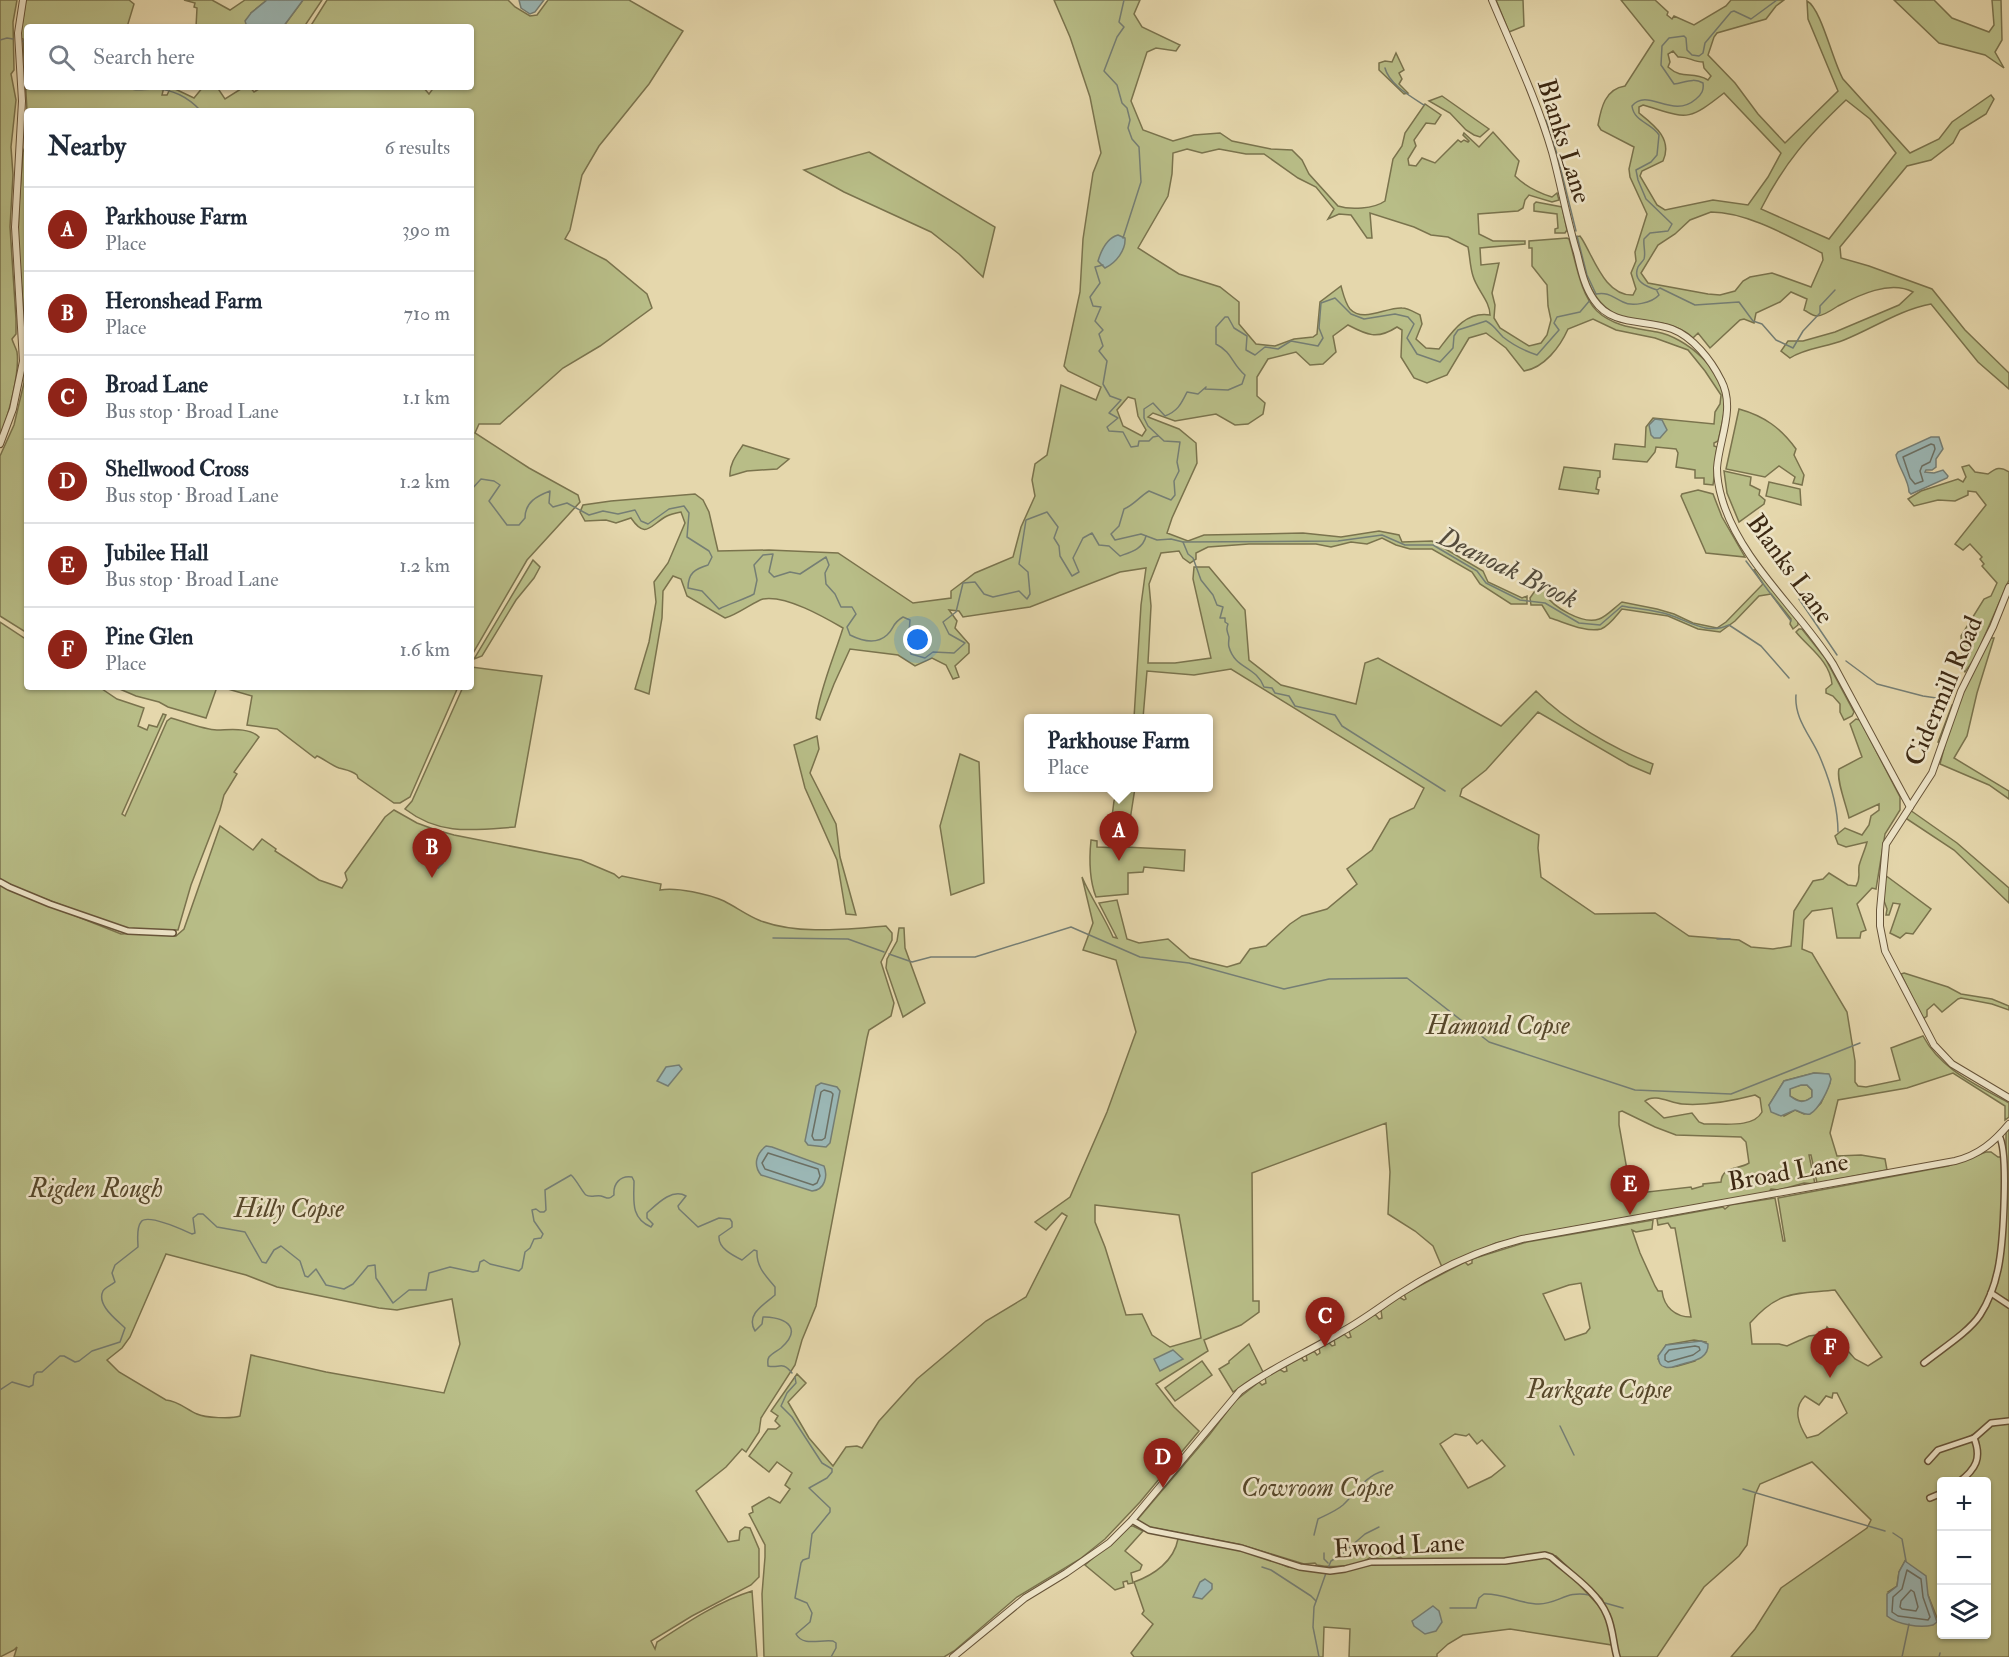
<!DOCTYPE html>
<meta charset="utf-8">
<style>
:root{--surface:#fff;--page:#f2f2f3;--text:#1f2937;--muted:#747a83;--line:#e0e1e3;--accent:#8f2418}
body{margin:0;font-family:"IM FELL Double Pica",serif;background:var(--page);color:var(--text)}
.controls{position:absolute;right:18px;bottom:18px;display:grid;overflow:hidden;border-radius:6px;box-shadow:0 2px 4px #0004}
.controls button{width:54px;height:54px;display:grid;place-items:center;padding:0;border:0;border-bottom:2px solid var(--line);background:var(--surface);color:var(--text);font:30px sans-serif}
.you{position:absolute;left:918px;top:640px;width:21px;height:21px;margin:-15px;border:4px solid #fff;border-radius:50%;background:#1a73e8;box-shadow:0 0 0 9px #1a73e833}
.badge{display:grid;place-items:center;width:39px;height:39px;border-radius:50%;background:var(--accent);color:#fff;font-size:20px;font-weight:700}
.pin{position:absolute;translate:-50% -50px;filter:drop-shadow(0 2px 3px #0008)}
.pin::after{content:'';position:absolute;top:32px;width:21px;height:18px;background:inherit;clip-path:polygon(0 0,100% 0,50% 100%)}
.popup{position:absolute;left:1024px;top:714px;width:189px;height:78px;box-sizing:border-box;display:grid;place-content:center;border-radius:6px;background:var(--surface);filter:drop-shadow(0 2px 4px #0005);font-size:20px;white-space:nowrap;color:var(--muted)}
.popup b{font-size:22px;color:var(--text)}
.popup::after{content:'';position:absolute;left:50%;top:100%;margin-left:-12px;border:12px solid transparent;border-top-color:var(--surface)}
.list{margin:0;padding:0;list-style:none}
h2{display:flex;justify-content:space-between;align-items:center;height:78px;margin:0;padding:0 24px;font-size:26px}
h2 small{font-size:20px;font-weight:400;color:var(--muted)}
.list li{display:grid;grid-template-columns:39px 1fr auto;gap:18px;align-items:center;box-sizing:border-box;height:84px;padding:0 24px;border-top:2px solid var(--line)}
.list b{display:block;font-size:22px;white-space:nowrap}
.list p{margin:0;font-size:20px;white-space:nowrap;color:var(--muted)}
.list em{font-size:20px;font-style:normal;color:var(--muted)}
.icon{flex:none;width:33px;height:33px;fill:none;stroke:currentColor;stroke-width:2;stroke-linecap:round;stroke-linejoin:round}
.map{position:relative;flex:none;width:2009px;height:1657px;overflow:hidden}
.search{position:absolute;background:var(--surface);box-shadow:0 2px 4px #0004;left:24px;top:24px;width:450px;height:66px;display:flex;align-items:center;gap:15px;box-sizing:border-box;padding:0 21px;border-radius:6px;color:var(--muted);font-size:22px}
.panel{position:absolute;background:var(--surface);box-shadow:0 2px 4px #0004;left:24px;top:108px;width:450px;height:582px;border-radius:6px}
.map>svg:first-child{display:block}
.green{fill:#b8bd87;stroke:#7a734d;stroke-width:1.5;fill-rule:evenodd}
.water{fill:#9bb7b5;stroke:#757e74;stroke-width:1.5;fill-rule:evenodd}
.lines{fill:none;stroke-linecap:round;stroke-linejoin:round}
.shore{stroke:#6c7064;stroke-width:1.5}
.stream{stroke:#757e74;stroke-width:1.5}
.minor-casing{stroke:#675439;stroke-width:8}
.tertiary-casing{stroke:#675439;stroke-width:8}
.minor{stroke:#eee5c9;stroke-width:5}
.tertiary{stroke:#eee5c9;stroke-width:6}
.labels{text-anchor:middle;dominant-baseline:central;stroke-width:5;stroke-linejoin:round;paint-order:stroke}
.street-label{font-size:26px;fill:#3d2913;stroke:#eee5c9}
.park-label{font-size:26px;font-style:italic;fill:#56472a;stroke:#eee5c9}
.water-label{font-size:27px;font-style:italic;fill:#544c3c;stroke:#eee5c9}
</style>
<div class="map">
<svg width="2009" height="1657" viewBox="0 0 2009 1657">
<rect width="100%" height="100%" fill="#e5d7ac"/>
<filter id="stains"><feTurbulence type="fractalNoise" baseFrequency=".00333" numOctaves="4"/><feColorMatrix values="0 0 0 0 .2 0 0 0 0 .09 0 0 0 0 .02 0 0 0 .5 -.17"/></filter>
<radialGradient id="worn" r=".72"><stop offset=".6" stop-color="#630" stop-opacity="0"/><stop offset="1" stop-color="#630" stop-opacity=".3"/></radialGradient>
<g class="green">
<path d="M 0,0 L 17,0 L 13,22 L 14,70 L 11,74 L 16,100 L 11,147 L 13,175 L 10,227 L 16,319 L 16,334 L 12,339 C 13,343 16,348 17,352 C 20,373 8,417 0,437 Z"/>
<polygon points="26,0 129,0 134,4 127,27 27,27 27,87 164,87 162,95 167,95 171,87 194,98 203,87 217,87 225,99 244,87 250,87 254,92 262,87 423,87 429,94 432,90 430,87 471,87 471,27 310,27 327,0 508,0 515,7 530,16 537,15 548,0 629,0 683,31 649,84 599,146 582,175 570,230 565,239 606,260 647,294 652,308 600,346 563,368 500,424 479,424 475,433 529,468 578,495 580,502 527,560 472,655 471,111 27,111 23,39 20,38"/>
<polygon points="184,0 212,0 230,10 245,0 267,0 251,13 247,27 196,27 197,8 194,7 195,3"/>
<polygon points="303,0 322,0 304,27 283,27"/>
<path d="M 1054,0 L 1140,0 L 1134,14 L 1142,27 L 1180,45 L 1176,51 L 1156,48 L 1147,52 L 1131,101 L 1143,130 L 1173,141 L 1194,135 L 1220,133 L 1232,141 L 1271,149 L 1292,150 L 1302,160 L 1309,174 L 1338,206 C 1350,210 1374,209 1385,201 L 1393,159 L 1402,146 L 1405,133 L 1425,104 L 1441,115 L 1435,124 L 1426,123 L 1414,140 L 1416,146 L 1408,159 L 1409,165 L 1416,166 L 1422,158 L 1435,163 L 1458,140 L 1461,142 L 1464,140 L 1468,142 L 1469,141 L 1463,135 L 1464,133 L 1479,147 L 1493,132 L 1519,161 L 1515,176 C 1525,186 1539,193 1552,197 L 1557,193 L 1559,200 L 1552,202 L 1529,195 L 1525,200 L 1523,208 L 1518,211 L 1478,214 L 1479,234 L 1493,241 L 1525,241 L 1525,244 L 1480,248 L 1481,265 L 1499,263 L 1492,293 L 1495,305 L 1494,318 L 1500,328 L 1529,346 L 1541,343 L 1547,335 L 1551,320 L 1548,306 L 1547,285 L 1532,266 L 1532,248 L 1529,248 L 1529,241 L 1567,238 L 1569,239 C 1576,262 1580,294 1597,311 C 1614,327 1636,328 1657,332 C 1685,337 1724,370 1725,400 C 1725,414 1721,428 1718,441 L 1714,443 L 1714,446 L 1717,447 C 1715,459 1715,474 1713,485 L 1704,484 L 1704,478 L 1695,478 L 1695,470 L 1676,467 L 1678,453 L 1676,449 L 1656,447 L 1655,452 L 1647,462 L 1613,459 L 1615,444 L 1645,447 L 1646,427 L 1653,418 L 1714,424 L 1715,412 L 1720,404 L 1721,395 L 1705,371 L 1688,350 L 1655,338 L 1616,330 L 1593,319 L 1568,329 C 1560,347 1544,368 1524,371 L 1506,348 L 1486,333 L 1469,338 L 1447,375 L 1427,383 L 1414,378 L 1401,357 L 1402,330 L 1397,327 C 1377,340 1367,335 1348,325 L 1333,336 L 1336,352 L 1323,364 L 1310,365 L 1296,352 L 1268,359 L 1257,377 L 1257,396 L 1265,403 L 1263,414 L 1248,424 L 1235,425 L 1216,414 L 1175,421 L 1153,413 L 1148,417 L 1179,429 L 1196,443 L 1197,463 L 1172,518 L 1167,533 L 1188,541 L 1204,535 L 1303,533 L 1341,537 L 1379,531 L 1399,535 L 1402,542 L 1432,541 L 1483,571 L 1488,582 L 1522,598 L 1527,596 L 1527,604 L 1511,604 L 1480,584 L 1472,572 L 1432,549 L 1410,549 L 1396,545 L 1382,538 L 1367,544 L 1351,542 L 1331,547 L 1316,544 L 1249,544 L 1208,547 L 1196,553 L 1196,559 L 1190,563 L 1183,558 L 1179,551 L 1161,553 L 1149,584 L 1151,606 L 1148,663 L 1175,663 L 1211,658 L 1193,579 L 1194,567 L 1209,567 L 1245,610 L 1249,660 L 1281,685 L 1356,704 L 1365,663 L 1378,658 L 1501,726 L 1536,691 C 1565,721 1614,749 1653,764 L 1650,774 L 1629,765 L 1538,712 L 1486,770 L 1462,789 L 1460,796 L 1539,835 L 1538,848 L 1541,877 L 1595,914 L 1655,913 L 1689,936 L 1739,940 L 1751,947 L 1773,949 L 1791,946 L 1794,911 L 1813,881 L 1823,879 L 1829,873 L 1848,885 L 1856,886 C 1861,878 1858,875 1859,866 C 1861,858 1865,850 1867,842 L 1846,847 L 1838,844 L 1835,836 L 1845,828 L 1862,835 L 1869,825 L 1871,816 L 1879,810 L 1879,804 L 1849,818 C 1846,804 1836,780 1839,769 L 1862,757 L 1850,724 L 1856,719 L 1860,720 L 1900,797 L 1900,810 L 1885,834 L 1876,889 L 1872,888 L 1857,904 L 1866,930 L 1861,932 L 1860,938 L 1837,938 L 1832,908 L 1812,911 L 1804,920 L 1802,949 L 1812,953 L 1847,1012 L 1855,1061 L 1855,1082 L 1858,1086 L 1866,1087 L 1900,1080 L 1891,1048 L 1923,1036 C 1941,1070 1977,1085 2009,1103 L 2009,1117 L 2005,1120 L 2005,1106 L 1953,1073 L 1907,1088 L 1838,1100 L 1830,1133 L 1837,1156 L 1861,1155 L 1885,1159 L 1887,1170 L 1817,1183 L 1811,1155 L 1809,1155 L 1815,1184 L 1804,1183 L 1779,1190 L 1771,1189 L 1769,1192 L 1540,1233 L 1496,1243 L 1442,1267 L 1433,1246 L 1415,1231 L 1388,1214 L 1390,1172 L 1386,1123 L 1252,1173 L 1253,1301 L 1259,1301 L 1259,1312 L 1241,1325 L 1204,1340 L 1208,1351 L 1156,1384 L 1174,1407 L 1199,1431 L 1140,1502 L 1105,1539 L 1080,1559 L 1017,1597 L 954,1651 L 944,1657 L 764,1657 L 762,1594 L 765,1557 L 765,1545 L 749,1514 L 753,1512 L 752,1507 L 769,1497 L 780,1503 L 790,1489 L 785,1485 L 792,1473 L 777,1462 L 769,1472 L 749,1456 L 768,1429 L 776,1429 L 780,1426 L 775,1421 L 778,1416 L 771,1411 L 797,1374 L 806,1383 L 788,1402 L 809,1438 L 833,1466 L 846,1447 L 857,1446 L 862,1448 L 879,1421 L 917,1379 L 986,1321 L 1026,1297 L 1067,1216 L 1062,1213 L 1046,1230 L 1035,1222 L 1070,1197 L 1107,1112 L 1136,1032 L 1116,960 L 1083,950 L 1093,923 L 1082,877 C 1091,898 1104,916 1113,937 L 1117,938 L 1099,903 L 1117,900 L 1127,939 L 1139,943 L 1168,939 L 1190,958 L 1227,967 L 1240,963 L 1250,949 L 1266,946 L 1290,924 L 1302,916 L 1327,909 L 1357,884 L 1347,869 L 1372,850 L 1390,819 L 1414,808 L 1424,788 L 1231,669 L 1194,675 L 1147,671 L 1143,718 L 1134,718 L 1141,605 L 1146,568 L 1120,572 L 1030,607 L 963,617 L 959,611 L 949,610 L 957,621 L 955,628 L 969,644 L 969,653 L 955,666 L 959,677 L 953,679 L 946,665 L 932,658 L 915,666 L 898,655 L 850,649 L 834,684 L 820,720 L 816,718 C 820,689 834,657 843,628 C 824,617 786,595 763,599 C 755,601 737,615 725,618 L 687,596 L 681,579 L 673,576 L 663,591 L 662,618 L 649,694 L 635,689 L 649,642 L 656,602 L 654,582 L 668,563 L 685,523 L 681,512 C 676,513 671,514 667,516 C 650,525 646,540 631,518 L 616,523 L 606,520 L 585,521 L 580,512 L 583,505 L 611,501 L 695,494 L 703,500 L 709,512 L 718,551 L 769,550 L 838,553 L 913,603 L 951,598 L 951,591 L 975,573 L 1013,557 L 1021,527 L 1035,496 L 1032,480 L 1035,464 L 1047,455 L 1061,385 L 1096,400 L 1101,387 L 1068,371 L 1064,366 L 1080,292 L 1083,239 L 1093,173 L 1101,153 L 1090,97 L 1070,37 ZM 1187,149 L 1202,153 L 1219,149 L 1246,154 L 1264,154 L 1298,178 L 1316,187 L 1334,209 L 1328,219 L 1339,214 L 1351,215 L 1367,238 L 1372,238 L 1370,213 L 1414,227 L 1431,235 L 1448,237 L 1468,247 C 1470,257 1470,267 1473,276 C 1477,290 1490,301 1490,315 C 1465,311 1452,332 1439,349 L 1426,348 L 1416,339 L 1422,324 L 1420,315 C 1414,312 1408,308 1402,308 C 1386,307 1363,323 1350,309 C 1345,303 1343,293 1341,286 L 1320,302 L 1317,334 L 1313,337 L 1294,339 L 1275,346 L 1256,344 L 1239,324 L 1239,302 L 1220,287 L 1179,274 L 1138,248 L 1168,196 L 1172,174 L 1173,153 ZM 1128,397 L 1135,399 L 1138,416 L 1146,430 L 1142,436 L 1123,426 L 1117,410 ZM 1814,1073 L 1828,1074 L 1830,1083 L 1821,1103 L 1812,1112 L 1804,1114 L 1795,1110 L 1784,1116 L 1769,1105 L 1784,1081 ZM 1755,1095 L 1760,1098 L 1762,1112 C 1753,1129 1721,1123 1704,1124 L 1699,1122 L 1692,1113 L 1664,1118 L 1645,1101 C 1655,1093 1670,1103 1682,1104 C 1706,1106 1732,1101 1755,1095 ZM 1622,1111 L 1655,1127 L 1676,1135 L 1741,1137 L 1746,1142 L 1749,1163 C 1738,1170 1722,1166 1721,1182 L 1703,1184 L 1703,1186 L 1692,1189 L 1691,1187 L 1639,1193 L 1637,1186 L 1626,1188 L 1629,1181 L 1619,1125 L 1619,1112 ZM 1095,1205 L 1179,1215 L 1201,1338 L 1170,1347 L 1152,1335 L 1142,1314 L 1126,1315 L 1105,1247 L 1095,1222 Z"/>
<polygon points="1496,0 1523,0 1524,26 1509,32"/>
<path d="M 1621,0 L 1655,0 L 1668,12 L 1667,15 L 1672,19 L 1674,16 L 1694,25 L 1726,6 L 1731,0 L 1784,0 L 1776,6 L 1766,19 L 1717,33 L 1714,37 L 1708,55 L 1735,83 L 1758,114 L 1785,143 L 1838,91 L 1808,19 L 1807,1 C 1821,8 1833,62 1843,79 L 1910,153 L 1939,139 L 1952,122 L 1991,95 L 1994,99 L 1986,114 L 1960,130 L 1953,143 L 1931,160 L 1907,166 L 1840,247 L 1841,258 L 1869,266 L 1932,289 L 1965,330 L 2009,373 L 2009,389 L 1978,362 L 1931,304 C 1899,310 1874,328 1844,340 C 1827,347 1805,348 1790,358 L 1781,351 L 1788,341 L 1803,341 L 1835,332 L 1899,305 L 1913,292 C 1890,280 1859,295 1838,306 C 1832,310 1823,316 1817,316 C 1812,316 1808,312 1804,310 L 1807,299 L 1791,292 L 1780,302 L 1756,313 L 1754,323 L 1744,319 L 1740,320 L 1710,348 L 1698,333 L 1693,338 C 1683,328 1669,324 1655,322 C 1645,320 1633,320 1623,317 C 1589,306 1583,268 1575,237 L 1580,236 L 1582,239 C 1594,258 1605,296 1633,295 L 1636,289 L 1631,273 L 1636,261 L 1635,252 L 1647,214 L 1630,177 L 1629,169 L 1634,147 L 1601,130 L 1598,125 C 1601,108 1605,89 1625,86 L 1654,41 ZM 1673,51 L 1678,57 C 1688,56 1693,62 1703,62 L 1704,68 L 1711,76 L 1708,80 C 1691,70 1684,81 1668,67 L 1670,62 L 1668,54 ZM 1724,93 L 1781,153 L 1768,177 L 1748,205 L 1713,200 L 1665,210 L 1657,205 L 1640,176 L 1642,171 L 1663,161 C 1673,139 1654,125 1639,113 L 1639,107 L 1643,105 C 1687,118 1686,123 1724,93 ZM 1846,100 L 1870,119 L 1896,153 L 1829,239 L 1761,209 C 1784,163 1809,135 1846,100 ZM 1711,212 C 1747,212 1790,237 1822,253 L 1823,260 L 1811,287 L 1772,273 L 1750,277 L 1743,281 L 1735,291 L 1720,295 L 1708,294 L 1648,283 L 1641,273 L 1658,245 L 1675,234 L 1690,220 Z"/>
<polygon points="1894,0 1934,0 1952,18 1989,32 1994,25 1992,0 2001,0 2002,40 1995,52 2004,68 1985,55 1939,43"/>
<polygon points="1396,53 1404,70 1399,73 1402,79 1399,84 1408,93 1404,94 1379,70 1379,63 1385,61 1392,62"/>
<polygon points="1442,96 1489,129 1480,137 1474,135 1466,130 1450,113 1429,101"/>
<polygon points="27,142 27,633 0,616 0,456 14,425 24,383 26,344 18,243 19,204 23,152"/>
<polygon points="869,152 995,227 983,277 959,254 931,232 844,192 804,170"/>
<polygon points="1536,202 1562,207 1567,230 1565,233 1555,233 1555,229 1558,228 1557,214 1534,211 1534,204"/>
<path d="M 1739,409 C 1764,416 1781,428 1796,449 L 1794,455 L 1804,475 L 1802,485 L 1793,483 L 1795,477 L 1779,466 L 1765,477 L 1726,469 Z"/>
<path d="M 743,445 L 789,459 L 777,469 L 747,471 L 730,476 C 729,464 737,454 743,445 Z"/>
<path d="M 1969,465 L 1975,472 L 1988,474 C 1996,468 2000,466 2009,472 L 2009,580 L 1975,658 L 1965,672 L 1963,669 L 1961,636 L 1984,599 L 1991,596 L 1997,583 L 1982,566 L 1984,564 L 1980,559 L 1982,557 L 1970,544 L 1963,550 L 1955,544 L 1986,505 L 1976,492 L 1968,491 L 1968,495 L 1955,501 L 1938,500 L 1914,506 L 1908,499 L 1921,491 L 1958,479 L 1963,482 L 1966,477 L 1962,467 Z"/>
<polygon points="1564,467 1600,471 1600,477 1598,478 1596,489 1599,490 1598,494 1559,489"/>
<polygon points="1724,471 1751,477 1750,485 1760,490 1759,495 1765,500 1764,504 1739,522 1727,493"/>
<polygon points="1769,482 1800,489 1801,505 1766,496"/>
<polygon points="1698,490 1713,494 1722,517 1745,557 1706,553 1681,496 1682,494"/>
<polygon points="533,560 540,567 534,578 516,600 482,656 474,659"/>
<path d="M 1758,569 L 1798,621 L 1798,625 L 1793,629 L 1790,624 L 1791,619 L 1771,594 L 1759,596 L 1735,621 L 1720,632 L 1698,629 L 1668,616 L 1622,609 C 1616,616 1609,626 1601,629 C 1586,633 1564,622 1550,618 L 1542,605 L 1531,605 L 1530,598 L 1537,588 L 1543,588 L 1548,591 L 1545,594 C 1553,607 1583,625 1599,619 C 1606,617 1615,607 1622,602 L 1657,609 L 1674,614 L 1693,623 L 1717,628 L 1726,622 L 1763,584 L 1754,570 Z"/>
<path d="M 0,622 L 27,640 L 27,687 L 99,687 L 117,699 L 144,708 L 138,726 L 147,730 L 149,725 L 157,727 L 163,714 L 166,715 L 122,814 L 125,816 L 167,721 L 171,718 C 182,721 208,731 218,730 C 229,730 249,727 259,737 L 234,772 L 237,774 L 224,795 L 220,810 L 191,885 L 178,930 L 130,930 L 120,927 L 8,885 L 0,880 Z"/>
<path d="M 1799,629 L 1802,629 L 1825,658 L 1854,712 L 1852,716 L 1844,720 L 1840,712 L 1840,704 L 1833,696 L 1826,693 L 1826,689 L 1832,684 C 1830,661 1809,648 1796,632 Z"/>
<polygon points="1989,638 1994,638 1977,693 1967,736 1954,758 2009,791 2009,799 1989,785 1940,764 1945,745 1938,742 1952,705 1957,706"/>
<path d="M 471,667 L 542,676 L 515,827 C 474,830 440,836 405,809 L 412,801 L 463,687 L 471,687 Z"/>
<polygon points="115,687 217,687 206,718 168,707 159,702 136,696"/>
<path d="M 221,687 L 458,687 L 410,797 L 400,803 L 394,803 L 358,778 L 357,775 C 351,770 346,770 339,768 C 331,765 324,759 317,756 L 315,758 L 277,729 L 247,725 L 252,696 Z"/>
<polygon points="817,736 819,749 810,773 836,824 840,857 856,915 846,914 837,860 805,788 794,745"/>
<polygon points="960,754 979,762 984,883 951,895 940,826"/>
<polygon points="1120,788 1135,788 1130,820 1120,819 1118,825 1111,825 1114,801"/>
<path d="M 394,810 L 417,823 L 436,830 L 454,835 L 581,860 L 614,874 L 619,878 L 622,876 L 661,884 L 660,890 C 677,887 708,894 724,901 C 736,907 748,916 761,921 C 800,935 845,929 886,926 L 892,933 L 892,940 L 881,962 L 894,1003 L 891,1016 L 869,1030 L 867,1038 L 816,1306 L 802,1340 L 795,1365 L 761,1418 L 759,1432 L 746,1452 L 742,1449 L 726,1467 L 696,1491 L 728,1542 L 739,1540 L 740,1531 L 745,1527 L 750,1528 L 759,1549 L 759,1577 L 751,1585 L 692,1616 L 651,1641 L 655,1649 L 657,1642 C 686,1623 719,1601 752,1591 L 757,1657 L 14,1657 L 17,1647 L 14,1650 L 0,1657 L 0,884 L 8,889 L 121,934 L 136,933 L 176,936 L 184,929 L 220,826 L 253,850 L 262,839 L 276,849 L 275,851 L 319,880 L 342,888 L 347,880 L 345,873 L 385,817 ZM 166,1254 L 246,1275 L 277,1287 L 379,1308 L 397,1310 L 452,1299 L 460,1344 L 444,1393 L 326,1372 L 251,1355 L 240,1416 C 232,1419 205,1418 197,1414 C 186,1409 178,1401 166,1400 L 119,1372 L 107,1360 L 122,1348 L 130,1337 Z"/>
<polygon points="1910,810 1957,843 2009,888 2009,903 1954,850 1904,817"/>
<path d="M 1091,840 L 1097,841 L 1097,847 L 1122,848 L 1125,847 L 1185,850 L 1184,871 L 1144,867 L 1143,872 L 1128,873 L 1128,894 L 1096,897 C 1089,879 1089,860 1091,840 Z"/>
<polygon points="1885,875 1931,909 1913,934 1906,933 1900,938 1890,933 1900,904 1893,903 1889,915 1886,915 1887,909 1884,901"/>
<polygon points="899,928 904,928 905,948 925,1003 903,1017 886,968 887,959 897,941"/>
<polygon points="1904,973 1948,987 1961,994 1992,999 2009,1006 2009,1010 1992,1004 1961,998 1958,999 1942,1012 1934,1004 1927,1010 1927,1016 1923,1019 1901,974"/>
<path d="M 1801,1085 L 1807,1085 L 1812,1090 L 1812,1097 C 1803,1104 1798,1101 1790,1096 L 1790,1088 Z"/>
<path d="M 2009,1128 L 2009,1301 L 2000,1296 L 1998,1299 L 2009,1309 L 2009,1419 C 1978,1420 1988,1429 1966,1438 C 1946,1447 1941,1441 1925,1461 L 1928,1463 L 1942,1450 L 1970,1441 C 1985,1452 1970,1475 1956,1481 C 1952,1482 1946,1481 1942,1482 L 1942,1634 L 1986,1634 L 1986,1482 L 1962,1481 C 1981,1466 1981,1461 1978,1437 C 1988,1427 1995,1423 2009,1424 L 2009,1657 L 1731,1657 L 1755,1629 L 1781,1588 L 1867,1528 L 1871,1520 L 1812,1462 L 1760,1484 L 1755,1495 L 1747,1545 L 1739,1556 L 1704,1587 L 1657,1657 L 1619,1657 L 1612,1621 L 1602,1599 L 1556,1556 L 1541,1553 L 1505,1559 L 1403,1559 L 1400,1557 C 1392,1562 1379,1560 1372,1556 C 1360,1567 1332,1568 1317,1565 L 1315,1563 L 1304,1564 L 1242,1545 L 1149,1527 L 1138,1523 L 1138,1519 L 1210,1434 L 1235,1401 L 1259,1382 L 1262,1385 L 1266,1383 L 1265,1377 L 1279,1369 L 1284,1372 L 1287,1371 L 1286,1366 L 1301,1357 L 1304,1361 L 1307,1360 L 1306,1355 L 1314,1351 L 1317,1355 L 1320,1353 L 1319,1348 L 1329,1343 L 1332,1346 L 1335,1345 L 1334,1339 L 1344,1334 L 1348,1338 L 1351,1337 L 1349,1331 L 1375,1314 L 1379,1319 L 1382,1318 L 1381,1310 L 1399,1297 L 1404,1300 L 1406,1299 L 1404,1294 L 1465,1262 L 1468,1265 L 1472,1263 L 1472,1259 L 1527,1242 L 1653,1220 L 1652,1229 L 1636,1232 L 1632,1230 L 1640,1253 L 1655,1286 L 1658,1291 L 1662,1291 C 1664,1307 1675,1317 1691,1317 L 1675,1228 L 1671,1228 L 1668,1223 L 1658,1225 L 1657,1219 L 1723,1207 L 1725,1209 L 1730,1205 L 1775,1198 L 1783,1241 L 1785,1241 L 1778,1198 L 1948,1166 L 1986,1152 L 1991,1152 L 1998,1157 L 2006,1157 L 2006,1132 ZM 1581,1283 L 1590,1328 L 1586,1333 L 1565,1340 L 1543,1294 L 1569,1285 ZM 1835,1290 L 1882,1357 L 1868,1366 L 1855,1359 L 1827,1327 L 1824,1334 L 1809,1336 L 1787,1346 L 1779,1344 L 1752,1344 L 1750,1323 C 1779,1290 1795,1294 1835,1290 ZM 1694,1340 L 1706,1342 L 1695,1361 C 1682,1364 1665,1374 1658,1359 L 1666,1345 ZM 1833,1393 L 1837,1393 L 1847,1413 L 1818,1435 L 1807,1438 C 1799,1425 1792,1409 1805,1396 L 1819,1405 L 1826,1396 L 1832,1398 ZM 1455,1434 L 1466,1436 L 1469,1434 L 1477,1444 L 1482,1440 L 1505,1466 L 1491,1477 L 1468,1488 L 1440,1444 ZM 1905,1561 L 1928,1595 L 1937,1618 L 1888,1592 L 1897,1586 L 1899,1572 Z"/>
<polygon points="1249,1344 1263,1372 1233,1392 1219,1369 1229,1363 1229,1361"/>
<polygon points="1202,1361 1212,1375 1175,1401 1165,1388"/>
<polygon points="1130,1526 1133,1526 1143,1531 1125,1551 1142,1565 1140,1570 1131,1573 1133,1583 1128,1584 1127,1581 1123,1582 1124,1587 1115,1590 1085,1565"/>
<path d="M 1178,1539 L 1221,1545 L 1262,1556 L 1288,1567 L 1328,1573 L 1343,1572 L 1374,1564 L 1505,1563 L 1544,1557 L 1551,1559 L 1573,1578 L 1600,1607 L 1607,1621 L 1612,1645 L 1510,1629 L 1463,1635 L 1448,1644 L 1437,1654 L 1437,1657 L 1349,1657 L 1350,1629 L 1324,1627 L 1323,1657 L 1134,1657 L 1131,1653 L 1153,1624 L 1142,1614 L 1144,1611 L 1134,1582 C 1154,1575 1174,1561 1178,1539 Z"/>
</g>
<g class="water">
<polygon points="267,0 303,0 283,27 247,27 245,21 251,13"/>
<polygon points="519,0 544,0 535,12 530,14 521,8"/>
<path d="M 1118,235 L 1125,238 C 1126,250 1116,263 1105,268 L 1098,261 C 1101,251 1107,238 1118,235 Z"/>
<polygon points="1655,419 1662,420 1667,430 1660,438 1654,438 1651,435 1649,425"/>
<path d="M 1931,437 L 1939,437 L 1943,449 L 1936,459 L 1936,467 L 1932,470 L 1926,470 L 1925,472 L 1934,473 L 1943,470 L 1948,476 L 1947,478 L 1911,494 L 1909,492 C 1909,480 1898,467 1896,455 L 1898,452 Z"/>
<polygon points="421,845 442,849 445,856 443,863 438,868 421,861 415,853 417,848"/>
<polygon points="679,1065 682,1069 668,1086 657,1081 666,1067"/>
<path d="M 1814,1073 L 1829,1074 L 1831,1079 C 1829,1089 1819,1109 1810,1114 C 1805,1116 1800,1111 1795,1110 L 1781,1116 L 1771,1112 L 1769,1105 L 1784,1081 ZM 1801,1085 L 1807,1085 L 1812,1090 L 1812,1097 C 1803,1104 1798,1102 1790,1096 L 1790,1089 Z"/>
<polygon points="821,1083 837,1087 840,1091 830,1143 826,1147 808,1145 805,1141 816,1086"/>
<path d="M 766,1146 L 772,1147 L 824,1166 C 828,1176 825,1190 812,1191 L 761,1175 C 753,1165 756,1154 766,1146 Z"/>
<path d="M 1701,1341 L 1708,1344 C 1709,1360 1691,1361 1679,1365 C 1675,1366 1670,1369 1665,1367 C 1659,1366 1659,1361 1658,1356 L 1666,1345 Z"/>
<polygon points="1173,1350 1183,1359 1160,1371 1154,1359"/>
<path d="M 1905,1561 L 1926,1576 L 1928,1595 L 1937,1622 L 1933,1625 C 1920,1628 1898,1625 1887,1616 L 1887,1594 L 1897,1586 L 1899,1572 Z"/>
<polygon points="1205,1579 1212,1584 1212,1589 1202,1599 1193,1597 1200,1582"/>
<polygon points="1433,1606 1439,1611 1442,1622 1436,1631 1425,1634 1414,1626 1412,1621"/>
</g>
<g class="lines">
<g class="shore">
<polygon points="1931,444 1934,445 1935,449 1930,462 1922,466 1920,471 1923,481 1915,484 1910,478 1903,457"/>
<polygon points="824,1090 831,1092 833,1094 825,1138 822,1140 814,1140 812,1136 821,1092"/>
<polygon points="768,1153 818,1169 820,1176 817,1183 813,1185 765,1169 762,1163"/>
<polygon points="1695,1346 1699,1347 1700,1350 1693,1355 1668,1362 1665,1360 1665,1355 1669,1350"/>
<polygon points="1907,1570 1921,1579 1923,1597 1930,1617 1928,1620 1898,1616 1892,1612 1893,1597 1902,1589"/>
<polygon points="1911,1590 1914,1592 1918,1607 1916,1611 1902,1609 1900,1607 1901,1601"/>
</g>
<g class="stream">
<path d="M 1777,0 L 1751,19 L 1734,11 L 1731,12 L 1705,43 L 1703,53 L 1699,56 L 1692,55 L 1687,50 L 1686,38 L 1684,36 L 1669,38 L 1662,46 L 1661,65 L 1674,84 C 1684,83 1693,77 1703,83 C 1704,90 1702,94 1696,99 C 1672,120 1648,87 1632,106 C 1634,122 1652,123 1659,135 L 1657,155 L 1651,162 L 1636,170 L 1638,180 L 1646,199 L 1672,224 L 1668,231 L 1650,233 L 1644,239 C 1643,245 1646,253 1644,259 C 1643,261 1639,265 1638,267 C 1632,281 1647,287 1657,290 L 1660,288 L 1695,305 L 1739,302 L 1753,321 L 1762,324 L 1776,340 L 1793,348 L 1803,331 L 1820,313 L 1820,306 L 1835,290"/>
<polyline points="0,40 7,38 13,39"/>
<polyline points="22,41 27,43"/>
<path d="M 1385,68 C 1389,84 1410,96 1424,105"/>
<path d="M 125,87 C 138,92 141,89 154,89 C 173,89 188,97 201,111"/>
<polyline points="1546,120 1557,154 1576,231"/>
<polyline points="1577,236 1587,275 1596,294"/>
<polyline points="1123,238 1141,182 1139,147 1132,139 1128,128 1130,120 1127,108 1122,103 1117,85 1104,71 1117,37 1124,27 1119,22 1124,0"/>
<polyline points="1103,265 1095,267 1100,283 1090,297 1093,306 1101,307 1095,321 1103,330 1099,334 1103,346 1099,351 1107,361 1103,384 1110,396 1121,400 1109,413 1118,418 1107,427 1109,431 1123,432 1131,447 1138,446 1139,441 1149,441 1153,437 1158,436"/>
<path d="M 1596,294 C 1609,292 1612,297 1623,302 C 1632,307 1652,303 1659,295 L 1657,291"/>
<path d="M 1591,299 L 1580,312 L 1557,317 L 1554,323 L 1559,330 L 1537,355 C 1525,351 1513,345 1503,337 C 1497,331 1494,325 1486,321 L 1458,330 L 1454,336 L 1453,348 L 1440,362 L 1417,354 L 1407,338 L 1414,324 L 1408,317 L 1395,314 L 1364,319 L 1351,314 L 1335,298 L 1321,303 L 1319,328 L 1323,338 L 1318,346 L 1291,341 L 1278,349 L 1265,347 L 1255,355 L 1246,350 L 1247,336 L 1234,328 L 1228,317 L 1225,317 L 1216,327 L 1216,344 C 1233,353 1231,363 1245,375 L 1242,384 L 1228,390 L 1205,389 L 1206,387 L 1198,394 L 1187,392 C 1181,404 1178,411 1165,416 L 1153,403 L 1144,409 L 1144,418 L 1148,426 L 1164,441 L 1180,442 L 1177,462 L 1179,471 L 1174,481 L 1175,495 L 1171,500 L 1149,491 C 1139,497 1134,505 1124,509 L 1119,526 L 1111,534 L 1115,540 L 1141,534 L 1157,540 L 1171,539 L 1183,542 L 1338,541 L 1382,535 L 1405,545 L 1433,545 L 1477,571 L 1486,583 L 1520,600 L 1545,603 L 1579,623 L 1600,625 L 1622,606 C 1638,609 1655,610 1670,615 C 1690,622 1708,635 1729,625 L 1761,646 L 1789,678"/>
<path d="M 471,490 L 481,479 L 494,481 L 500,485 L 489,501 L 507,525 L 519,525 L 525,518 C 525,502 537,496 550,491 L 549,503 L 553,507 L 567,503 L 589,515 L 603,511 L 618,514 L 635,510 L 641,521 L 648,524 L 669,509 L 684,506 L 689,513 L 687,537 L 709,551 L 712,557 L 708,565 C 695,569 688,573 688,588 L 702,591 L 719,609 C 731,603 743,600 754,594 L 757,580 L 754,565 L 763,555 L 773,554 L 769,572 L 774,577 L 790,572 L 800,574 L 826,557 L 829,565 L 825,573 L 826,584 L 835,594 L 841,607 L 852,607 L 856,614 L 847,627 L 850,635 C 862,641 876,645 887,635 C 895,628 891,624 903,617 L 910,620 L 908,645 L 911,654 L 925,658 L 933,652 L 954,653 L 965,643 L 949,634 L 943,622 L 956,612 L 963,583 L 975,582 L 984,594 L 993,597 L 1019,591 L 1027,599 L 1030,594 L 1028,572 L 1019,564 L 1026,520 L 1047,512 L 1058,527 L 1054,538 L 1059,546 L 1060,556 L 1072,576 L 1079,572 L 1073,558 L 1083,538 L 1092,533 L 1099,545 L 1109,546 L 1120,556 C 1131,552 1143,549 1146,536"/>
<path d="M 1183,542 L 1188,554 L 1193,558 L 1201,580 L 1213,595 L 1217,605 L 1223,607 L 1220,618 L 1225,618 L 1225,622 L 1228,624 C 1226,629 1227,631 1229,637 C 1229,641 1228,644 1229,647 C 1235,669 1256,666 1264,687 L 1272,688 L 1275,693 L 1289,696 L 1295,706 L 1335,715 L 1342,726 L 1445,791"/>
<polyline points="1746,561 1791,621"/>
<polyline points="1799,599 1837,655"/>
<polyline points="1846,661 1877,684 1923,696 1950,700"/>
<path d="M 1796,695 C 1794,718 1810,735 1819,755 C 1829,778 1838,806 1838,832"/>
<polyline points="773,938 848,939 884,952"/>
<polyline points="1717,939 1730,939"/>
<polyline points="889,954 912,962 931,957 975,957 1071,927 1140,957 1189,963 1284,989 1329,979 1407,978 1489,1042 1635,1090 1731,1094 1860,1043"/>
<path d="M 795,1377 L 796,1383 L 787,1393 L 781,1406 L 792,1417 L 822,1463 L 832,1469 L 832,1472 L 827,1478 L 809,1488 L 830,1508 L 830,1512 L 812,1534 L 809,1558 L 803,1560 L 801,1563 L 795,1598 L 807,1603 L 812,1613 L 810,1622 L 796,1634 C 803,1647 821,1639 833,1641 L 836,1643 L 836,1648 L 831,1657"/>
<path d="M 0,1390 L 12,1382 L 29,1387 L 33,1385 L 34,1375 L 37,1372 L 42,1372 L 60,1356 L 64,1356 L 75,1362 L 79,1361 L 92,1351 L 120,1342 L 125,1328 C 117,1320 96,1305 103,1291 C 105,1287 112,1285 115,1282 L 112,1273 L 115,1265 L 138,1247 C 138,1240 136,1228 141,1222 C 147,1213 183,1230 192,1234 L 195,1233 L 193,1218 L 198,1214 L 203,1214 L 217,1227 L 245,1232 L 262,1262 L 266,1263 L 274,1250 L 281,1246 L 300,1261 L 305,1276 L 308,1277 L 316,1269 L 326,1285 L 344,1289 L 353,1284 L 368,1266 L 375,1265 L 376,1278 L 393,1303 L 409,1290 L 426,1290 L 429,1273 L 450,1267 L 473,1272 L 478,1271 L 480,1262 L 484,1260 L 490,1264 L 519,1271 L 522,1268 L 525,1252 L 530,1248 L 534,1239 L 541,1238 L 543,1234 L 534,1221 L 532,1210 L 536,1209 L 540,1212 L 544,1212 L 546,1210 L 545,1190 L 571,1175 C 576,1179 583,1193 586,1195 C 590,1198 596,1195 601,1196 C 608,1198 608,1200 614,1195 C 613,1184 620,1175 632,1177 L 634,1181 C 634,1200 630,1218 651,1227 L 653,1224 L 647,1218 L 647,1213 C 657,1204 672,1188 686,1196 L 678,1206 L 679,1209 L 698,1227 L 719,1218 L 730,1219 L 732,1222 L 732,1227 L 719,1236 C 718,1248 732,1255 742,1260 L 754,1250 L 757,1251 C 756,1267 766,1276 775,1287 L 775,1295 C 765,1304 745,1314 755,1331 L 762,1324 L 763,1317 L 765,1317 C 788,1318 802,1329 781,1348 C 777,1351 772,1353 769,1357 C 767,1360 768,1362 768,1366 C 779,1369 782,1360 792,1373"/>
<polyline points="1560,1426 1574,1455"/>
<polyline points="1743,1489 1885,1531"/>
<polyline points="1893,1533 1902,1539 1906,1561"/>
<path d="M 1314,1535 L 1318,1519 C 1326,1515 1336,1511 1343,1505 C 1356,1493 1365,1476 1383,1471"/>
<polyline points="1324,1553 1324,1559 1328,1563"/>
<polyline points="1343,1553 1365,1534 1379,1527"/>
<polyline points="1262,1567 1271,1570 1311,1596 1316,1601"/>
<polyline points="1328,1568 1331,1561 1339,1556"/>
<polyline points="1605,1603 1623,1608"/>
<path d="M 1450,1608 L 1476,1608 L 1479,1598 L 1484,1594 C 1503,1593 1520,1604 1539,1604 C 1558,1604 1567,1590 1589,1595"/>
<polyline points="1319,1657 1313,1627 1314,1607 1326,1573"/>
<polyline points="1902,1657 1909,1624"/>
<polyline points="1939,1657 1940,1653"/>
</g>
<g class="minor-casing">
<g id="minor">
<polyline points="0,882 9,887 50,904 128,931 173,933"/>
<polyline points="1991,1293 2009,1305"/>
<path d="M 1924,1363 C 1940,1350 1969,1332 1980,1315 C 1989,1301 1996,1281 1999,1264 C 2003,1241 2009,1152 1999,1136"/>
<polyline points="1928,1461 1938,1450 1974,1438"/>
<path d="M 1959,1482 C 1976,1469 1982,1458 1974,1438 L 1991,1423 L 2009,1421"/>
<polyline points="1930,1498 1942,1493"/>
<path d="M 1132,1520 L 1149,1530 L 1241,1548 L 1300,1567 L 1330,1571 L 1345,1569 L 1371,1562 L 1505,1561 L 1545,1555 L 1551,1557 C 1570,1574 1597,1591 1607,1615 C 1613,1628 1613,1643 1617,1657"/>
</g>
</g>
<g class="tertiary-casing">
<g id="tertiary">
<path d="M 1492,0 C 1513,50 1537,100 1552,152 C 1561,185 1567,220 1577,253 C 1581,269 1584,286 1594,300 C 1612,327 1645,319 1672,329 C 1693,337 1711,360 1721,380 C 1736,408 1719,439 1717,468 C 1717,479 1719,489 1722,499 C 1740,561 1799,610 1833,664 L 1910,807"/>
<polyline points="0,444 13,409 23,361 15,227 22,101 18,33 23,0"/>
<polyline points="2009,587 1993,627 1961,691 1932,773 1886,844 1880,910 1880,926 1885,951 1934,1045 1952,1064 2009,1098"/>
<path d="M 953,1657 L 1025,1598 L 1066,1573 L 1109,1543 L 1132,1520 L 1240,1391 C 1272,1367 1309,1352 1343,1331 C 1363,1320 1381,1306 1401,1293 C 1438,1269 1479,1250 1522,1239 L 1955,1161 C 1979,1155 1994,1142 2009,1124"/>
</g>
</g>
<use href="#minor" class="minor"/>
<use href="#tertiary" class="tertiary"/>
</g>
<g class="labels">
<g class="street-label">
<text transform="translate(1564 141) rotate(73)">Blanks Lane</text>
<text transform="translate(1790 569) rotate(54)">Blanks Lane</text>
<text transform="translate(1944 691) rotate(-67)">Cidermill Road</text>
<text transform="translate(1788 1172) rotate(-10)">Broad Lane</text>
<text transform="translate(1399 1546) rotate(-3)">Ewood Lane</text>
</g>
<g class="park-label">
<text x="1498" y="1026">Hamond Copse</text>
<text x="96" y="1189">Rigden Rough</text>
<text x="289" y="1209">Hilly Copse</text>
<text x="1599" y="1390">Parkgate Copse</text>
<text x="1317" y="1488">Cowroom Copse</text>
</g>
<g class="water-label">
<text transform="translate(1508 568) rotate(26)">Deanoak Brook</text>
</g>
</g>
<rect width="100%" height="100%" filter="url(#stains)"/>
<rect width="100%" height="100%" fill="url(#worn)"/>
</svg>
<div class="controls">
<button>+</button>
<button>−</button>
<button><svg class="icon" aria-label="layers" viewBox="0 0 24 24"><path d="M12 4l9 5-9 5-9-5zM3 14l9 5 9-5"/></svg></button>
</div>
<div class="you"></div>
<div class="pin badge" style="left:1119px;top:861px">A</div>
<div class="popup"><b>Parkhouse Farm</b>Place</div>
<div class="pin badge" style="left:432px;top:878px">B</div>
<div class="pin badge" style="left:1325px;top:1347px">C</div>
<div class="pin badge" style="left:1163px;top:1488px">D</div>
<div class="pin badge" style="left:1630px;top:1215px">E</div>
<div class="pin badge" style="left:1830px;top:1378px">F</div>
<div class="search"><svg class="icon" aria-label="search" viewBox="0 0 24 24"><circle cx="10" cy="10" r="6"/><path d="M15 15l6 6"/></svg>Search here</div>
<section class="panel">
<h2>Nearby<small>6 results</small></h2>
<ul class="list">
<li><span class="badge">A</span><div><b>Parkhouse Farm</b><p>Place</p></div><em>390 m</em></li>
<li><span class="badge">B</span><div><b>Heronshead Farm</b><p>Place</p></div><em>710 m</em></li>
<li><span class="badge">C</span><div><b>Broad Lane</b><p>Bus stop · Broad Lane</p></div><em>1.1 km</em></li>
<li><span class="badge">D</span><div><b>Shellwood Cross</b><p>Bus stop · Broad Lane</p></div><em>1.2 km</em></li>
<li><span class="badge">E</span><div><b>Jubilee Hall</b><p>Bus stop · Broad Lane</p></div><em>1.2 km</em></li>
<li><span class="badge">F</span><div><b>Pine Glen</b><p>Place</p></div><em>1.6 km</em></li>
</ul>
</section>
</div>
